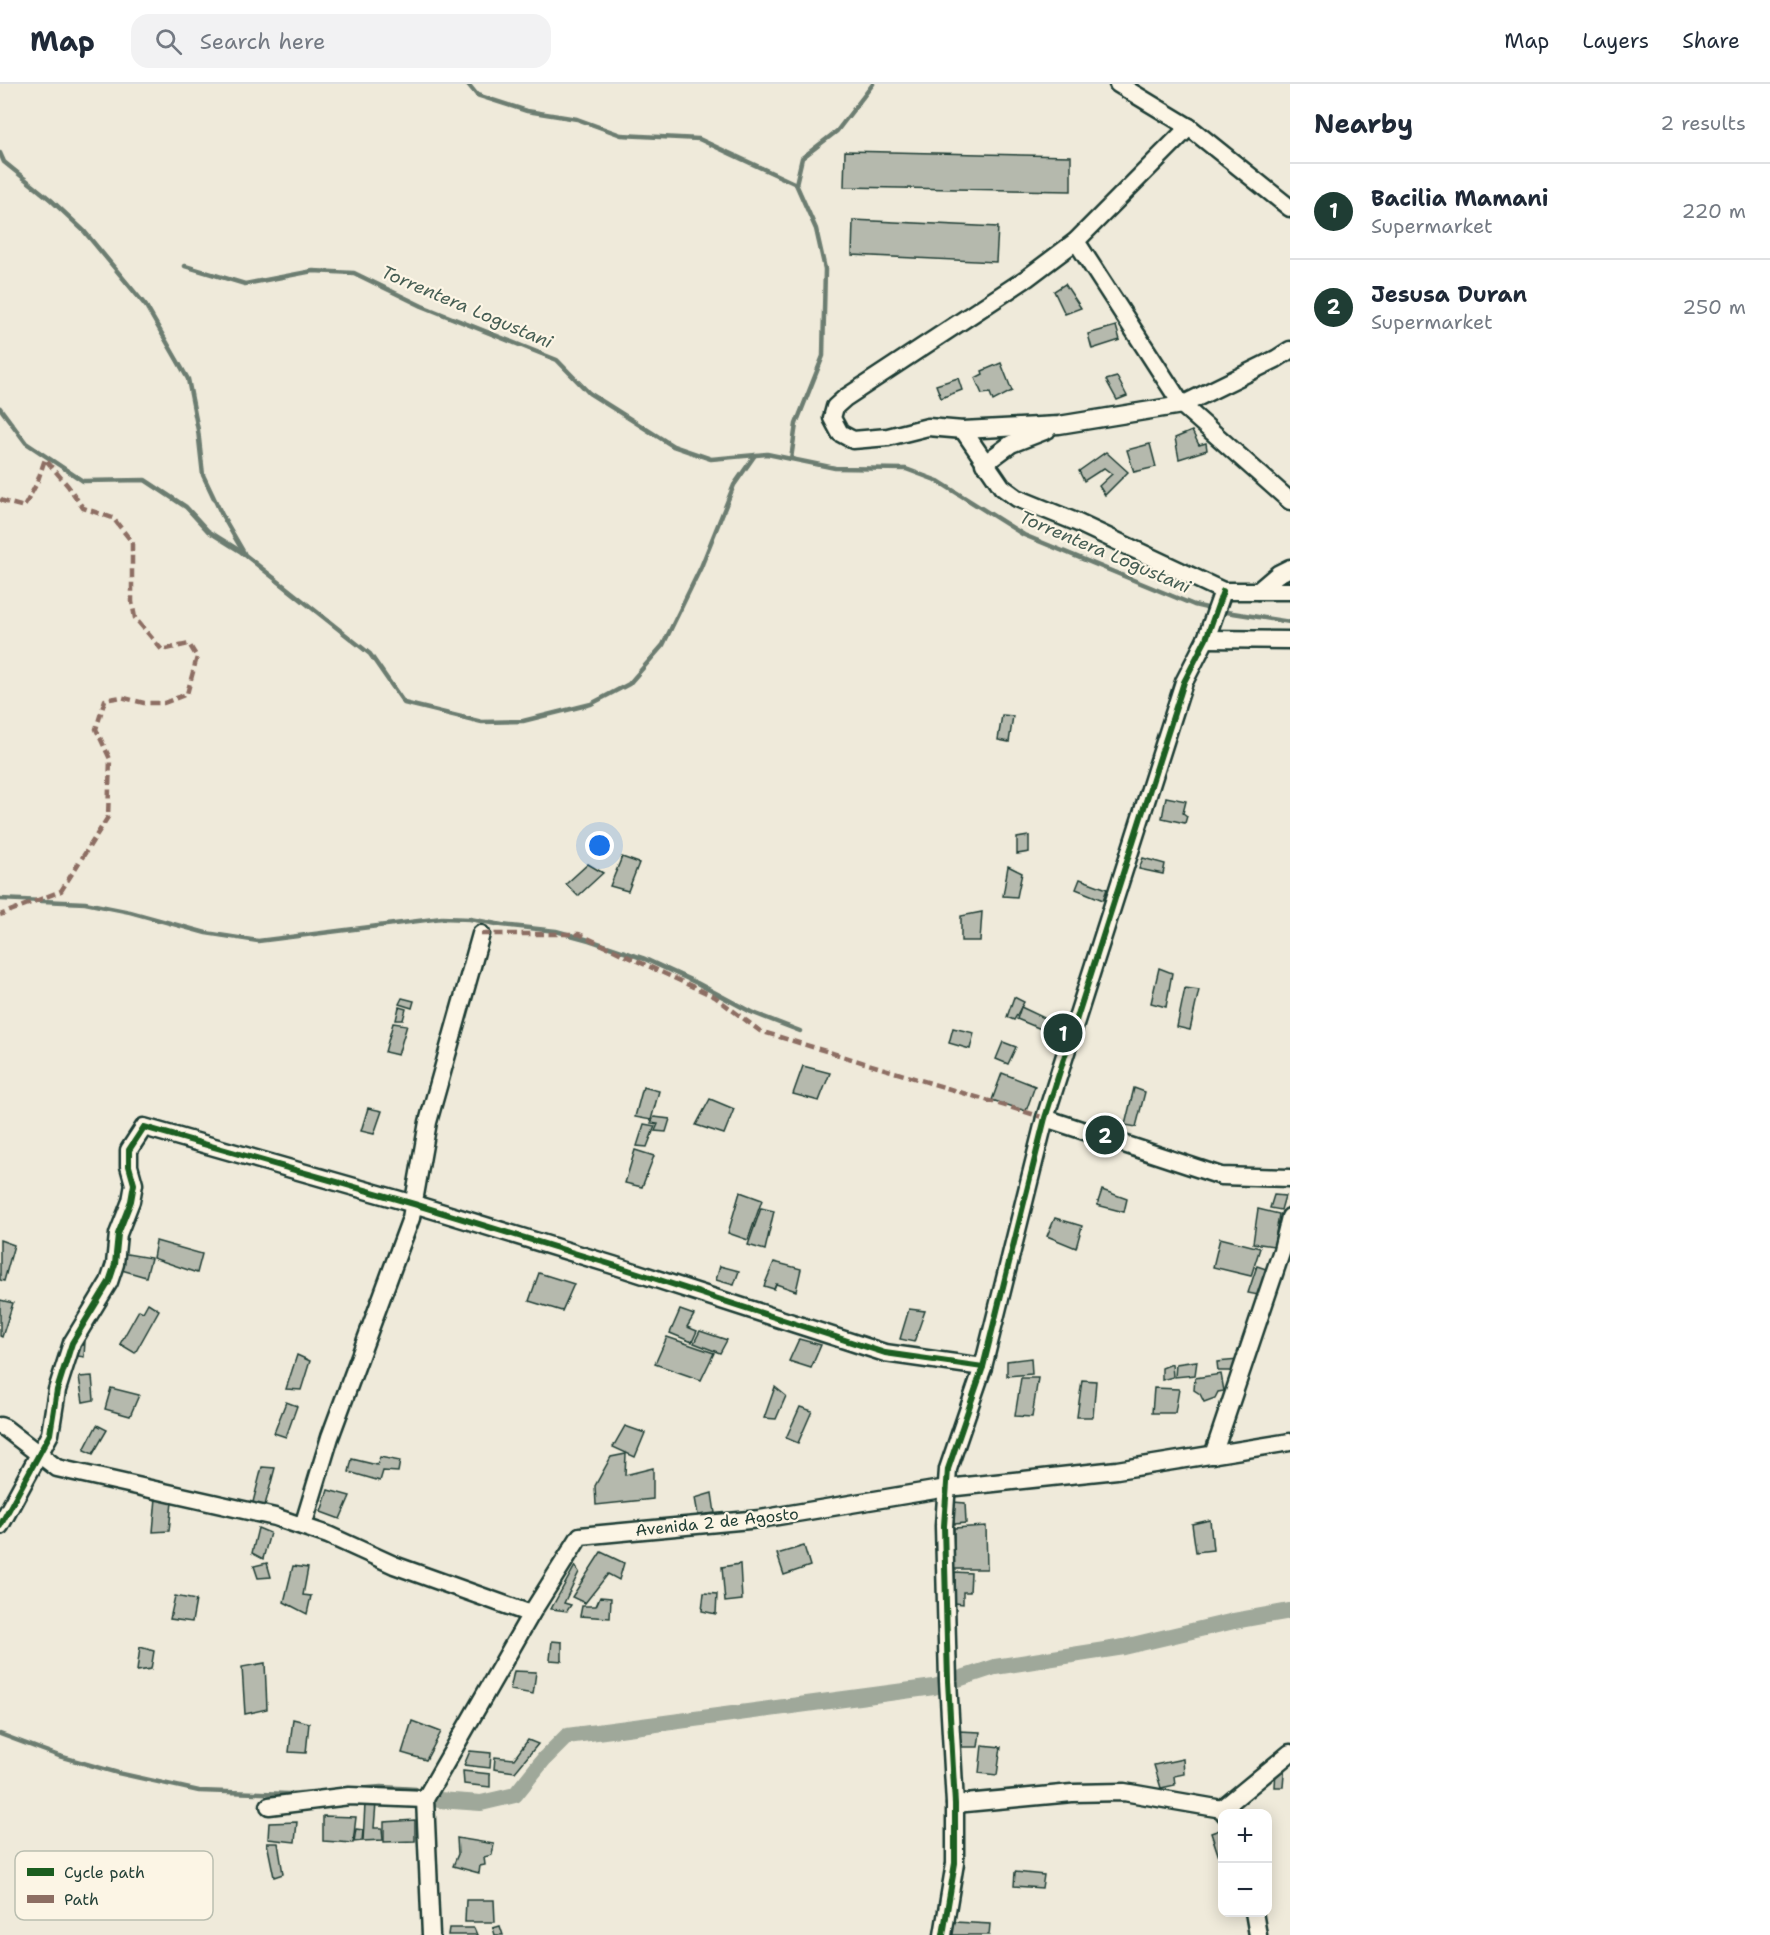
<!DOCTYPE html>
<meta charset="utf-8">
<style>
:root{--surface:#fff;--page:#f2f2f3;--text:#1f2937;--muted:#747a83;--line:#e0e1e3;--accent:#1f3d34}
body{margin:0;font-family:"Shantell Sans",sans-serif;background:var(--page);color:var(--text)}
.controls{position:absolute;right:18px;bottom:18px;display:grid;overflow:hidden;border-radius:12px;box-shadow:0 3px 15px #0003}
.controls button{width:54px;height:54px;display:grid;place-items:center;padding:0;border:0;border-bottom:2px solid var(--line);background:var(--surface);color:var(--text);font:30px sans-serif}
.you{position:absolute;left:600px;top:762px;width:21px;height:21px;margin:-15px;border:4px solid #fff;border-radius:50%;background:#1a73e8;box-shadow:0 0 0 9px #1a73e833}
.badge{display:grid;place-items:center;width:39px;height:39px;border-radius:50%;background:var(--accent);color:#fff;font-size:20px;font-weight:700}
.pin{position:absolute;translate:-50% -50%;border:3px solid #fff;box-shadow:0 2px 6px #0006}
.list{margin:0;padding:0;list-style:none}
h2{display:flex;justify-content:space-between;align-items:center;height:78px;margin:0;padding:0 24px;font-size:26px}
h2 small{font-size:20px;font-weight:400;color:var(--muted)}
.list li{display:grid;grid-template-columns:39px 1fr auto;gap:18px;align-items:center;box-sizing:border-box;height:96px;padding:0 24px;border-top:2px solid var(--line)}
.list b{display:block;font-size:22px;white-space:nowrap}
.list p{margin:0;font-size:20px;white-space:nowrap;color:var(--muted)}
.list em{font-size:20px;font-style:normal;color:var(--muted)}
.icon{flex:none;width:33px;height:33px;fill:none;stroke:currentColor;stroke-width:2;stroke-linecap:round;stroke-linejoin:round}
.map{position:relative;flex:none;width:1290px;height:1851px;overflow:hidden}
header{display:flex;align-items:center;gap:36px;box-sizing:border-box;height:84px;padding:0 30px;background:var(--surface);border-bottom:2px solid var(--line)}
header strong{font-size:28px}
nav{display:flex;gap:33px;margin-inline-start:auto;font-size:21px}
.search{width:420px;height:54px;background:var(--page);display:flex;align-items:center;gap:15px;box-sizing:border-box;padding:0 21px;border-radius:18px;color:var(--muted);font-size:22px}
main{display:flex}
aside{flex:1;background:var(--surface)}
.map>svg:first-child{display:block}
.lines{fill:none;stroke-linecap:round;stroke-linejoin:round}
.stream{stroke:#6c7d71;stroke-width:4.5}
.canal{stroke:#9fa89a;stroke-width:16}
.building{fill:#b5b9ad;stroke:#1f3d34;stroke-width:1.5}
.minor-casing{stroke:#1f3d34;stroke-width:21}
.minor{stroke:#fcf5e5;stroke-width:16}
.quiet{stroke:#8d6e63;stroke-width:4.5;stroke-dasharray:9 4.5;stroke-linecap:butt}
.cycleway-casing{stroke:#fcf5e5;stroke-width:10}
.cycleway{stroke:#1b5e20;stroke-width:6}
.labels{text-anchor:middle;dominant-baseline:central;stroke-width:4.5;stroke-linejoin:round;paint-order:stroke}
.street-label{font-size:16px;fill:#1f3d34;stroke:#fcf5e5}
.water-label{font-size:18px;font-style:italic;fill:#455d53;stroke:#fcf5e5}
.key{fill:#fcf5e5;stroke:#babeb0;stroke-width:1.5}
.key-label{font-size:16px;fill:#1f3d34}
</style>
<header>
<strong>Map</strong>
<div class="search"><svg class="icon" aria-label="search" viewBox="0 0 24 24"><circle cx="10" cy="10" r="6"/><path d="M15 15l6 6"/></svg>Search here</div>
<nav><a>Map</a><a>Layers</a><a>Share</a></nav>
</header>
<main>
<div class="map">
<svg width="1290" height="1851" viewBox="0 0 1290 1851">
<rect width="100%" height="100%" fill="#efeada"/>
<filter id="ink" filterUnits="userSpaceOnUse"><feTurbulence type="fractalNoise" baseFrequency=".0167" numOctaves="2"/><feDisplacementMap in="SourceGraphic" scale="12" xChannelSelector="R" yChannelSelector="G"/><feConvolveMatrix kernelMatrix="1 2 1 2 8 2 1 2 1" color-interpolation-filters="sRGB"/></filter>
<g filter="url(#ink)">
<g class="lines">
<g class="stream">
<polyline points="468,0 477,11 527,27 577,35 621,51 699,55 796,100"/>
<polyline points="0,69 4,78 51,116 84,147 146,222 188,295 198,346 203,391 222,431 244,469"/>
<polyline points="185,182 245,200 313,187 354,189 422,222 557,276 589,309 673,362 711,375 767,370 835,384 906,385 938,397 1024,451 1194,521 1211,525"/>
<polyline points="0,324 26,359 83,397 145,396 186,423 208,447 240,467 370,570 404,619 482,638 523,637 591,620 629,600 663,561 701,483 734,401 755,371"/>
<polyline points="791,375 796,340 823,272 825,185 816,145 796,100 802,74 837,47 873,0"/>
<polyline points="1220,527 1290,538"/>
<polyline points="0,815 85,819 130,828 206,849 258,857 442,834 470,835 502,841 556,847 589,856 645,875 697,899 751,928 800,947"/>
<polyline points="0,1650 59,1672 118,1689 199,1707 288,1710 313,1708"/>
<polyline points="357,1705 381,1703 416,1705"/>
</g>
<polyline class="canal" points="439,1716 481,1719 515,1711 544,1675 567,1652 934,1603 995,1583 1124,1563 1234,1537 1290,1527"/>
</g>
<g class="building">
<polygon points="845,67 1071,72 1071,107 844,103"/>
<polygon points="853,136 998,143 996,178 852,171"/>
<polygon points="1065,200 1081,224 1065,230 1054,207"/>
<polygon points="1116,242 1120,256 1092,265 1088,250"/>
<polygon points="1001,279 1012,307 993,317 990,309 982,310 975,294 983,290 982,287"/>
<polygon points="1117,293 1127,312 1117,316 1106,296"/>
<polygon points="958,294 962,306 941,314 936,301"/>
<polygon points="1192,347 1199,361 1206,359 1207,366 1179,375 1175,354"/>
<polygon points="1150,360 1156,383 1134,388 1127,366"/>
<polygon points="1106,368 1128,388 1105,411 1099,402 1112,390 1104,384 1084,397 1079,387"/>
<polygon points="1002,631 1013,632 1009,658 998,656"/>
<polygon points="1166,713 1186,717 1183,729 1187,732 1185,739 1162,734"/>
<polygon points="1029,752 1029,768 1017,770 1017,754"/>
<polygon points="622,773 639,779 628,807 610,802"/>
<polygon points="1143,774 1165,780 1163,790 1139,785"/>
<polygon points="588,780 603,789 578,812 566,800"/>
<polygon points="1008,782 1022,789 1017,813 1003,812"/>
<polygon points="1080,795 1107,805 1103,816 1076,805"/>
<polygon points="982,828 980,857 961,857 961,832"/>
<polygon points="1159,884 1172,889 1166,923 1151,919"/>
<polygon points="1185,904 1199,906 1190,946 1177,943"/>
<polygon points="1014,913 1024,918 1014,936 1007,933"/>
<polygon points="402,914 414,917 412,924 399,920"/>
<polygon points="399,923 406,925 403,936 396,936"/>
<polygon points="1021,923 1053,938 1048,948 1017,935"/>
<polygon points="393,939 407,941 398,971 385,968"/>
<polygon points="953,944 974,949 970,965 949,959"/>
<polygon points="1003,958 1016,963 1008,980 996,975"/>
<polygon points="803,982 830,989 819,1017 793,1010"/>
<polygon points="1002,989 1035,1002 1026,1027 992,1016"/>
<polygon points="643,1003 659,1007 651,1036 635,1033"/>
<polygon points="1134,1004 1145,1008 1136,1043 1125,1041"/>
<polygon points="710,1015 734,1025 724,1050 696,1041"/>
<polygon points="368,1024 382,1027 374,1050 361,1047"/>
<polygon points="654,1033 670,1035 666,1048 655,1047 658,1040 651,1039"/>
<polygon points="644,1040 655,1042 647,1063 637,1062"/>
<polygon points="635,1066 654,1072 642,1103 625,1099"/>
<polygon points="1102,1106 1127,1115 1124,1128 1097,1121"/>
<polygon points="740,1108 762,1116 748,1156 728,1149"/>
<polygon points="1274,1111 1285,1112 1281,1126 1270,1124"/>
<polygon points="761,1124 774,1127 765,1166 748,1161"/>
<polygon points="1258,1125 1279,1130 1274,1162 1253,1159"/>
<polygon points="1055,1134 1082,1142 1076,1164 1047,1152"/>
<polygon points="1220,1154 1260,1164 1251,1192 1213,1183"/>
<polygon points="0,1156 14,1161 4,1197 0,1196"/>
<polygon points="156,1157 202,1170 197,1189 153,1174"/>
<polygon points="121,1169 151,1174 146,1193 118,1185"/>
<polygon points="774,1178 801,1185 796,1207 776,1200 774,1205 764,1202"/>
<polygon points="720,1182 739,1187 734,1201 716,1196"/>
<polygon points="1257,1182 1266,1185 1258,1211 1248,1209"/>
<polygon points="539,1189 574,1200 562,1227 529,1217"/>
<polygon points="0,1216 13,1219 2,1253 0,1252"/>
<polygon points="148,1219 159,1226 135,1269 120,1260 139,1226 143,1228"/>
<polygon points="909,1225 925,1227 914,1258 900,1255"/>
<polygon points="680,1226 694,1231 687,1243 697,1247 692,1258 670,1249"/>
<polygon points="700,1247 727,1256 720,1269 694,1259"/>
<polygon points="667,1253 714,1269 701,1296 655,1280"/>
<polygon points="799,1255 821,1261 811,1284 789,1277"/>
<polygon points="85,1257 84,1273 71,1271 75,1258"/>
<polygon points="297,1271 310,1277 301,1306 286,1305"/>
<polygon points="1031,1274 1032,1290 1007,1292 1007,1277"/>
<polygon points="1238,1276 1235,1287 1218,1287 1217,1278"/>
<polygon points="1197,1277 1195,1291 1175,1293 1176,1280"/>
<polygon points="1172,1280 1173,1293 1162,1296 1162,1284"/>
<polygon points="1221,1290 1224,1307 1218,1308 1215,1314 1204,1318 1200,1310 1194,1306 1195,1294"/>
<polygon points="92,1292 94,1316 83,1318 79,1293"/>
<polygon points="1021,1294 1038,1294 1032,1333 1015,1332"/>
<polygon points="1082,1296 1096,1297 1093,1333 1077,1333"/>
<polygon points="775,1303 786,1312 776,1335 764,1334"/>
<polygon points="111,1304 139,1311 130,1332 105,1325"/>
<polygon points="1154,1304 1179,1305 1175,1329 1152,1329"/>
<polygon points="286,1318 297,1322 286,1353 274,1349"/>
<polygon points="800,1323 812,1327 798,1359 786,1354"/>
<polygon points="97,1341 107,1346 93,1370 84,1366"/>
<polygon points="625,1342 645,1349 635,1373 613,1363"/>
<polygon points="626,1370 625,1391 653,1384 653,1415 596,1421 595,1402 611,1373"/>
<polygon points="380,1373 400,1377 398,1388 383,1387 380,1397 349,1388 352,1375 377,1381"/>
<polygon points="262,1383 275,1384 264,1425 252,1422"/>
<polygon points="328,1406 350,1412 340,1435 321,1428"/>
<polygon points="712,1409 715,1429 698,1431 695,1414"/>
<polygon points="156,1414 172,1418 169,1447 153,1448"/>
<polygon points="953,1418 965,1419 966,1439 954,1440"/>
<polygon points="1210,1436 1213,1466 1196,1468 1192,1440"/>
<polygon points="986,1442 987,1485 954,1485 954,1444"/>
<polygon points="258,1444 270,1449 263,1475 252,1469"/>
<polygon points="804,1462 810,1482 784,1491 777,1470"/>
<polygon points="601,1468 624,1479 619,1496 608,1490 585,1519 572,1513"/>
<polygon points="267,1479 271,1493 258,1494 254,1482"/>
<polygon points="740,1480 742,1516 725,1518 722,1483"/>
<polygon points="293,1482 308,1484 303,1511 311,1512 307,1530 284,1518"/>
<polygon points="575,1482 579,1488 564,1519 571,1521 567,1527 551,1525"/>
<polygon points="955,1488 971,1489 970,1508 963,1508 963,1520 955,1519"/>
<polygon points="704,1509 717,1510 716,1530 702,1527"/>
<polygon points="175,1512 196,1516 192,1538 170,1535"/>
<polygon points="600,1513 611,1514 610,1534 580,1532 582,1522 596,1522"/>
<polygon points="552,1557 562,1558 562,1577 550,1576"/>
<polygon points="140,1563 154,1567 151,1585 137,1587"/>
<polygon points="265,1579 267,1625 245,1630 242,1583"/>
<polygon points="514,1587 536,1588 533,1610 510,1606"/>
<polygon points="293,1635 309,1639 306,1669 289,1668"/>
<polygon points="412,1637 441,1648 426,1676 402,1669"/>
<polygon points="958,1647 980,1648 978,1663 960,1663"/>
<polygon points="528,1656 538,1660 515,1688 494,1685 495,1673 514,1675"/>
<polygon points="982,1661 1001,1663 997,1691 979,1689"/>
<polygon points="470,1667 491,1669 490,1684 464,1681"/>
<polygon points="1183,1675 1184,1690 1174,1692 1175,1701 1161,1704 1154,1681"/>
<polygon points="1285,1679 1283,1703 1275,1703 1276,1685"/>
<polygon points="463,1687 490,1690 490,1703 464,1700"/>
<polygon points="376,1719 374,1744 382,1744 383,1756 363,1757 365,1720"/>
<polygon points="323,1732 356,1733 353,1759 323,1757"/>
<polygon points="415,1736 415,1757 384,1758 384,1738"/>
<polygon points="297,1738 295,1758 268,1755 269,1739"/>
<polygon points="356,1745 363,1746 362,1757 354,1758"/>
<polygon points="1222,1745 1222,1779 1221,1779 1211,1749"/>
<polygon points="457,1754 494,1760 492,1771 484,1773 485,1781 480,1782 479,1789 453,1782 458,1770"/>
<polygon points="267,1759 278,1759 283,1790 274,1793"/>
<polygon points="1015,1788 1044,1791 1042,1804 1014,1802"/>
<polygon points="466,1816 494,1816 495,1838 465,1838"/>
<polygon points="955,1838 990,1840 989,1851 951,1851"/>
<polygon points="500,1842 503,1851 495,1851 493,1844"/>
<polygon points="449,1844 474,1844 477,1851 448,1851"/>
</g>
<g class="lines">
<g class="minor-casing">
<g id="minor">
<polyline points="1118,0 1189,43 1290,124"/>
<polyline points="1189,43 1076,157 1027,194 845,314 835,323 832,334 840,349 853,356 888,353 928,343 963,346 1059,341 1182,321 1276,275 1290,266"/>
<polyline points="1076,157 1182,321 1290,417"/>
<polyline points="963,346 1002,403 1017,414 1076,438 1223,507 1290,507"/>
<polyline points="984,380 1011,360 1047,346"/>
<polyline points="1258,507 1278,490 1290,484"/>
<polyline points="1206,555 1290,556"/>
<polyline points="1045,1034 1221,1092 1290,1094"/>
<polyline points="0,1342 5,1344 57,1384 275,1433 328,1451 394,1481 531,1530"/>
<polyline points="1213,1371 1282,1166 1290,1133"/>
<polyline points="0,1442 50,1350 57,1306 72,1259 109,1198 115,1180 118,1150 131,1117 134,1100 129,1082 129,1066 144,1043 414,1120 613,1181 885,1269 983,1283"/>
<polyline points="303,1442 330,1353 411,1134 428,1038 481,850"/>
<polyline points="955,1720 1072,1709 1124,1708 1222,1725 1225,1730"/>
<polyline points="269,1722 349,1712 425,1715"/>
<polyline points="1222,1725 1290,1669"/>
<polyline points="1254,1828 1258,1851"/>
<polyline points="431,1851 425,1715 531,1530 580,1452 760,1435 947,1404 1117,1386 1290,1358"/>
<polyline points="943,1851 955,1779 955,1720 948,1597 944,1442 948,1385 983,1283 1045,1034 1184,598 1206,555 1223,507"/>
</g>
</g>
<use href="#minor" class="minor"/>
<g class="quiet">
<polyline points="0,415 3,417 24,423 37,399 45,375 68,402 83,424 113,434 132,458 132,518 135,534 162,566 189,560 197,573 187,610 164,619 144,619 121,613 105,616 96,645 110,675 108,733 61,807 0,831"/>
<polyline points="481,850 579,850 715,913 760,947 1045,1034"/>
</g>
<g class="cycleway-casing">
<g id="cycleway">
<polyline points="0,1442 50,1350 57,1306 72,1259 109,1198 115,1180 118,1150 131,1117 134,1100 129,1082 129,1066 144,1043 414,1120 613,1181 885,1269 983,1283"/>
<polyline points="943,1851 955,1779 955,1720 948,1597 944,1442 948,1385 983,1283 1045,1034 1184,598 1206,555 1223,507"/>
</g>
</g>
<use href="#cycleway" class="cycleway"/>
</g>
</g>
<g class="labels">
<g class="street-label">
<text transform="translate(717 1438) rotate(-6)">Avenida 2 de Agosto</text>
</g>
<g class="water-label">
<text transform="translate(467 223) rotate(23)">Torrentera Logustani</text>
<text transform="translate(1105 468) rotate(23)">Torrentera Logustani</text>
</g>
</g>
<rect x="15" y="1767" width="198" height="69" rx="9" class="key"/>
<rect x="27" y="1784" width="27" height="8" fill="#1b5e20"/>
<rect x="27" y="1811" width="27" height="8" fill="#8d6e63"/>
<g class="key-label">
<text x="64" y="1794">Cycle path</text>
<text x="64" y="1821">Path</text>
</g>
</svg>
<div class="controls">
<button>+</button>
<button>−</button>
</div>
<div class="you"></div>
<div class="pin badge" style="left:1063px;top:949px">1</div>
<div class="pin badge" style="left:1105px;top:1051px">2</div>
</div>
<aside>
<h2>Nearby<small>2 results</small></h2>
<ul class="list">
<li><span class="badge">1</span><div><b>Bacilia Mamani</b><p>Supermarket</p></div><em>220 m</em></li>
<li><span class="badge">2</span><div><b>Jesusa Duran</b><p>Supermarket</p></div><em>250 m</em></li>
</ul>
</aside>
</main>
